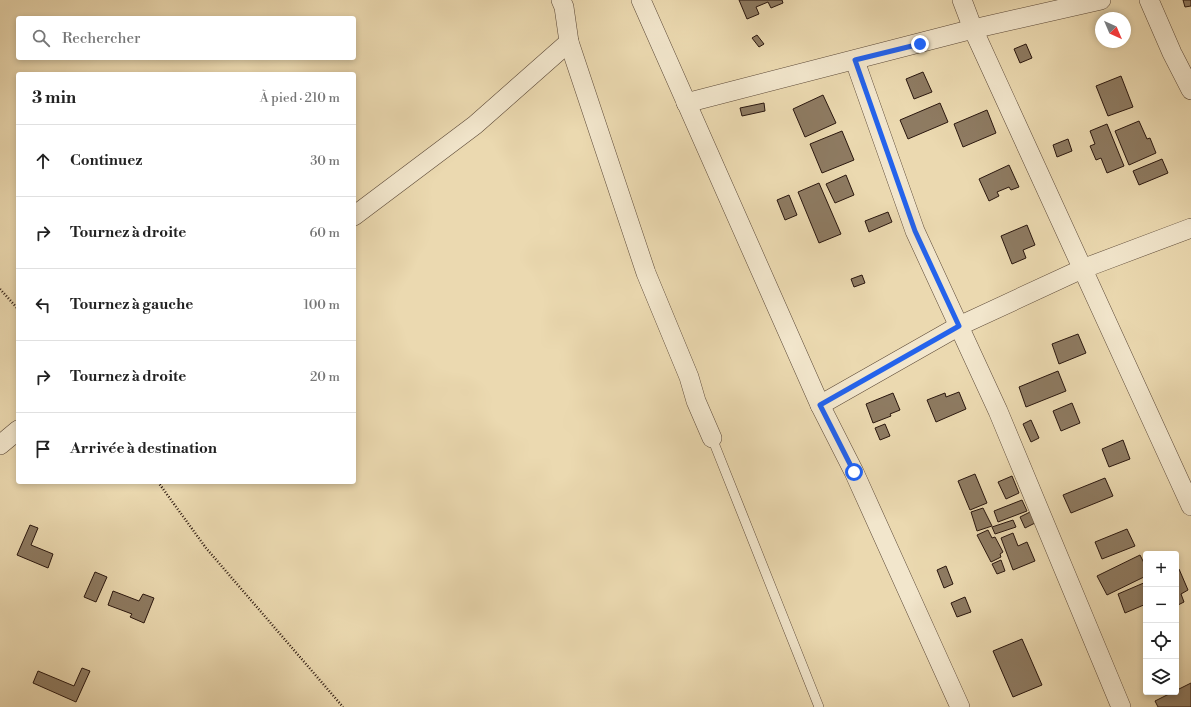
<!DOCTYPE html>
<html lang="fr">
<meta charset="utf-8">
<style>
:root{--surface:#fff;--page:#f2f2f2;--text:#222;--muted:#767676;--line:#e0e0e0}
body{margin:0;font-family:"Libre Bodoni",serif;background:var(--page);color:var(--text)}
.controls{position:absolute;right:12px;bottom:12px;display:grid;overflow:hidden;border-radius:4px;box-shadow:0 2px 6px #0003}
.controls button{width:36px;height:36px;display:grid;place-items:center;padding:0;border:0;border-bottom:1px solid var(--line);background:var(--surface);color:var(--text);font:20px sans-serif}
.compass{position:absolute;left:1095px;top:12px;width:36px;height:36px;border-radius:50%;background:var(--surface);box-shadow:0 2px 6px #0003;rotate:136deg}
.stop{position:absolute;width:12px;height:12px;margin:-9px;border:3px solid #2563eb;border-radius:50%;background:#fff}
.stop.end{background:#2563eb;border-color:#fff;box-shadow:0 1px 4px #0008}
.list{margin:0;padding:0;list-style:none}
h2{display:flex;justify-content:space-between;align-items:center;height:52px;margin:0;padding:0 16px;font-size:17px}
h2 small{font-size:13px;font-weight:400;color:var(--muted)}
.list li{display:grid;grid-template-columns:26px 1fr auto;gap:12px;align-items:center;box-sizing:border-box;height:72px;padding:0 16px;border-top:1px solid var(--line)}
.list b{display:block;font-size:15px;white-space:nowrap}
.list em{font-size:13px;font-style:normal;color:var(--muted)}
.icon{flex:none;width:22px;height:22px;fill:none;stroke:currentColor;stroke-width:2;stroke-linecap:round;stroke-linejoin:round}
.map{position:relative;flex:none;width:1191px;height:707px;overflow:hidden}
.search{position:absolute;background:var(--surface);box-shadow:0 2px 6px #0003;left:16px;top:16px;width:340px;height:44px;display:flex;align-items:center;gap:10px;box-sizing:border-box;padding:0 14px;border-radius:4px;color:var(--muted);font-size:15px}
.panel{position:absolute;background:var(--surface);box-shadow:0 2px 6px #0003;left:16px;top:72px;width:340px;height:412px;border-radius:4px}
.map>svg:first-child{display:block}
.building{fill:#8e7b62;stroke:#29160e}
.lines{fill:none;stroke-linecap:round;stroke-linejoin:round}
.lane-casing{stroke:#5a4736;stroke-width:10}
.street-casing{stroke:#5a4736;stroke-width:20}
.path{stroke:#29160e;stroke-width:2.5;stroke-dasharray:1 2;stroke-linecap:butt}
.lane{stroke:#f2e6cc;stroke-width:9}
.street{stroke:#f2e6cc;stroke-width:19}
.route{stroke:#2563eb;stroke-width:5}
</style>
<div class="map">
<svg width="1191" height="707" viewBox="0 0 1191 707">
<rect width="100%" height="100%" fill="#ebd9b0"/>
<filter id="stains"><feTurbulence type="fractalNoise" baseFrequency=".005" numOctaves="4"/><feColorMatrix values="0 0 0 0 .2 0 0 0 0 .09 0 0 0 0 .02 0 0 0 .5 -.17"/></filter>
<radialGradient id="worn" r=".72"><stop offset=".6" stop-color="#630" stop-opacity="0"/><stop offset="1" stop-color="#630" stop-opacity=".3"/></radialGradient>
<g class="building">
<polygon points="739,0 782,0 783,3 771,8 768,2 756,7 759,14 747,19"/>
<polygon points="1183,0 1191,0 1191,6 1185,7"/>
<polygon points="757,35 764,44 759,47 752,38"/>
<polygon points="1026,44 1032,58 1020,63 1014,49"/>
<polygon points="923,72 932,92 914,99 906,79"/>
<polygon points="1121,76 1133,107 1108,116 1096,86"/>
<polygon points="823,95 836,123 805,137 793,109"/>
<polygon points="764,103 765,111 742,116 740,108"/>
<polygon points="940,103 948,122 908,139 900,120"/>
<polygon points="987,110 996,133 963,147 954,124"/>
<polygon points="1139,121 1147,139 1150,138 1156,153 1129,165 1115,131"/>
<polygon points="1107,124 1124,166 1107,173 1101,158 1096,160 1090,146 1095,144 1090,131"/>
<polygon points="842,131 854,160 822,173 810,144"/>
<polygon points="1068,139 1072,151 1057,157 1053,145"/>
<polygon points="1162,159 1168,173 1139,185 1133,171"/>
<polygon points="1009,165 1019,187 1011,190 1009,187 997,192 999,196 989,201 979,179"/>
<polygon points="846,175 854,195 835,203 826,184"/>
<polygon points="819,183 841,234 819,243 798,192"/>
<polygon points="789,195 797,215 785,220 777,200"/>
<polygon points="888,212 892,222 869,232 865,221"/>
<polygon points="1027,225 1035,245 1023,250 1026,258 1012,264 1001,236"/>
<polygon points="862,275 865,283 854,287 851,279"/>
<polygon points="1078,334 1086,353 1059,364 1052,344"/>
<polygon points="1058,371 1066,391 1026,407 1019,387"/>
<polygon points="959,392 966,409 936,422 927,400 945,393 946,397"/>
<polygon points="893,393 900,410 890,414 891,416 873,423 866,404"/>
<polygon points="1072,403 1080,423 1061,431 1053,411"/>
<polygon points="1031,420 1039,438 1031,442 1023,424"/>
<polygon points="885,424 890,436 880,440 875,428"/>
<polygon points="1123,440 1130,459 1109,467 1102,449"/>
<polygon points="975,474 987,503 970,510 958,481"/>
<polygon points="1012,476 1019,493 1006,499 998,482"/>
<polygon points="1105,478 1113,496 1071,513 1063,495"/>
<polygon points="1022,500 1027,511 998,522 994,511"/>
<polygon points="983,508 992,526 977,531 971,512"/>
<polygon points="1034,510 1039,521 1025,528 1020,517"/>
<polygon points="1013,520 1016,527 995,534 992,527"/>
<polygon points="30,525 38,528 31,545 53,554 48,568 17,555"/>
<polygon points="1127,529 1135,546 1102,559 1095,542"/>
<polygon points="988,530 992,538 995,537 1003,552 1000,554 1001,557 991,562 977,535"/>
<polygon points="1013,533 1018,546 1027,542 1035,561 1013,570 1001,538"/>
<polygon points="1140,555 1146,567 1146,576 1107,595 1097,576"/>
<polygon points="1001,560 1005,571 997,574 992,564"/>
<polygon points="946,566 953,584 944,588 937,570"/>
<polygon points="1179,569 1188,590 1181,594 1184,602 1176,606 1176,570"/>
<polygon points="95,572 107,577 96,602 84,597"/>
<polygon points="1146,582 1146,604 1125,613 1118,594"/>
<polygon points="113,591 139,601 143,594 154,598 144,623 130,617 132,614 108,605"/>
<polygon points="965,597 971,612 957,617 951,603"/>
<polygon points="1022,639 1042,685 1013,697 993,651"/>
<polygon points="82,668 90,671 76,702 33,683 38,671 74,686"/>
<polygon points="1191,683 1191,707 1158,707 1155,701"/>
</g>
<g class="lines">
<g class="lane-casing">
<polyline id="lane" points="712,438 819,707"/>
</g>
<g class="street-casing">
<g id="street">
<polyline points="561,0 564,7 569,42 646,273 689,377 696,401 712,438"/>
<polyline points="641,0 820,405 854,472 960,707"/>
<polyline points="962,0 973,29 1191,506"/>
<polyline points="1149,0 1172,53 1191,90"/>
<polyline points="855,61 915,231 998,411 1121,707"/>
<polyline points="686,103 973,29 1101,0"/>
<polyline points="354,216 475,125 569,42"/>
<polyline points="820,405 959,326 1082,269 1191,228"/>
<polyline points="0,445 18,430"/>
</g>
</g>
<g class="path">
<polyline points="0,289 18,309"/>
<polyline points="158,482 206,548 343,707"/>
</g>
<use href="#lane" class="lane"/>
<use href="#street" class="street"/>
</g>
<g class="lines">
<polyline class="route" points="854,472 820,405 959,326 915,231 855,60 920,44"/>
</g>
<rect width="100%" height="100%" filter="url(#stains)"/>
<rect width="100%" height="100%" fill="url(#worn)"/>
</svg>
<div class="controls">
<button>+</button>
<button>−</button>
<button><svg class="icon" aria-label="locate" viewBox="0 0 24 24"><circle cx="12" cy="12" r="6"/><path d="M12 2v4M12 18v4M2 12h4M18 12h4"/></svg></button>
<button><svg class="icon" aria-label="layers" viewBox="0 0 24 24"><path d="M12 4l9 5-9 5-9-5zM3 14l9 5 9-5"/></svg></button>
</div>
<svg class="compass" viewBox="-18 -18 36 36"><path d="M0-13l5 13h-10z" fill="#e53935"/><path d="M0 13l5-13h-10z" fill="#767676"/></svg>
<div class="stop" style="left:854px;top:472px"></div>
<div class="stop end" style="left:920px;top:44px"></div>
<div class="search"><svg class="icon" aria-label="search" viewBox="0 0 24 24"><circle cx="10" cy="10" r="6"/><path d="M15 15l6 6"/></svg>Rechercher</div>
<section class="panel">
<h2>3 min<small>À pied · 210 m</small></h2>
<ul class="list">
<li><svg class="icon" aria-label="ahead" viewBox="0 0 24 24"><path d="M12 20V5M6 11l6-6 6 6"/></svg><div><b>Continuez</b></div><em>30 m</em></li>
<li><svg class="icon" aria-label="right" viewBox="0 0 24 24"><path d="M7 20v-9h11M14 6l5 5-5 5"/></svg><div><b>Tournez à droite</b></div><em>60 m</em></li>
<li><svg class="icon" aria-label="left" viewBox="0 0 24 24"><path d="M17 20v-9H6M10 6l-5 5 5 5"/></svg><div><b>Tournez à gauche</b></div><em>100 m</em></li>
<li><svg class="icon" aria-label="right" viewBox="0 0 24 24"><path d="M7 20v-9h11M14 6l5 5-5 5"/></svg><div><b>Tournez à droite</b></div><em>20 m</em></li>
<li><svg class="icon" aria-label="arrive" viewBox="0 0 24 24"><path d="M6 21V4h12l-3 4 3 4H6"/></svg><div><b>Arrivée à destination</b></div></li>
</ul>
</section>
</div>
